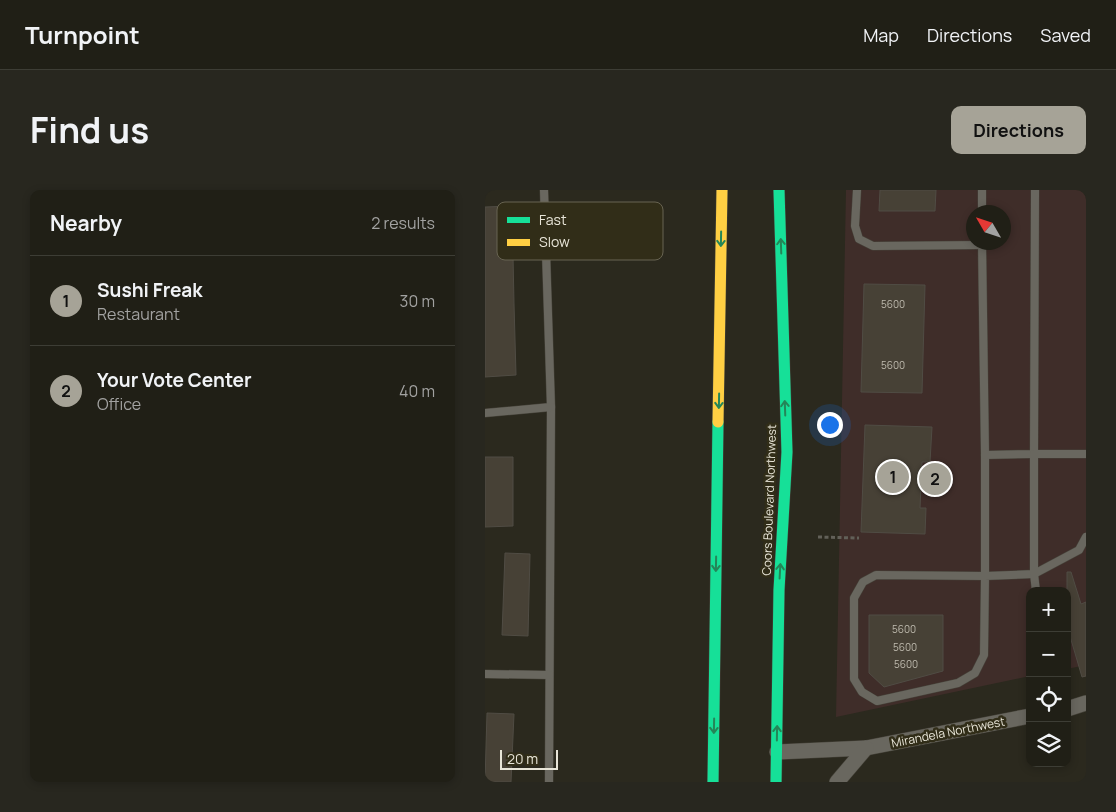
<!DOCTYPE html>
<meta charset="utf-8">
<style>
:root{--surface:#201f16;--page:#28271f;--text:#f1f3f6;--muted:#a2a2a1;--line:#3d3d35;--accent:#a6a397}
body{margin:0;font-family:Manrope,sans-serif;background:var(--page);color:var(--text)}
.controls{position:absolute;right:15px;bottom:15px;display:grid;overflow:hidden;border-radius:10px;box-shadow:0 2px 8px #0003}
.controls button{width:45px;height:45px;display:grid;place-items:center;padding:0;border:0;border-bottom:1px solid var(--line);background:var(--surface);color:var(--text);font:25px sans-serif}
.compass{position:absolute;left:481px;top:15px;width:45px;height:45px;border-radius:50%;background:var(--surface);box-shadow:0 2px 8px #0003;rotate:309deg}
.scale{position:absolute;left:15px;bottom:12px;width:58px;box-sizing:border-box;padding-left:5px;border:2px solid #e8e5d8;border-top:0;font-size:14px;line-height:18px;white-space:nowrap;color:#e8e5d8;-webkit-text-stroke:4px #312d18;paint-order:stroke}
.you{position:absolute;left:344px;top:234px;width:18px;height:18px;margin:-12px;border:4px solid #fff;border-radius:50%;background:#1a73e8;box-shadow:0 0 0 8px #1a73e833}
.badge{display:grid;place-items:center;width:32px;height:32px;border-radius:50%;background:var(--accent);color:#111;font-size:16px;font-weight:700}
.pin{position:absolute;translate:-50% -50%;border:2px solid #fff;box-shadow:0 1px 5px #0006}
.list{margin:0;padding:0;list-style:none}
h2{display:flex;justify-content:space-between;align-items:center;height:65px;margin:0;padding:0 20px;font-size:21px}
h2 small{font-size:16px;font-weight:400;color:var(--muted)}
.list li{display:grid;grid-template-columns:32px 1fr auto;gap:15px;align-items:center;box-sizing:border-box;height:90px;padding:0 20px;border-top:1px solid var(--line)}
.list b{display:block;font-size:19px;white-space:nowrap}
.list p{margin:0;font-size:16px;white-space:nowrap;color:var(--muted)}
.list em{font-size:16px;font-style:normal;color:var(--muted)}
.icon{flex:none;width:28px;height:28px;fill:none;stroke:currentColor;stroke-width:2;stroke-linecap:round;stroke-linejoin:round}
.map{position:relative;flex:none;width:601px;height:592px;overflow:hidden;border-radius:10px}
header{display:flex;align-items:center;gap:30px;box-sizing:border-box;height:70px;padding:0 25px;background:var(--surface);border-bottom:1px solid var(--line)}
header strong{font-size:24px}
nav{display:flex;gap:28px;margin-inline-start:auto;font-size:18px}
.intro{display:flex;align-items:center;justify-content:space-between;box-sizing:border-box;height:120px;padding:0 30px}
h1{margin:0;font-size:35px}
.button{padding:12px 22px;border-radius:10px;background:var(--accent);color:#111;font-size:18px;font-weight:700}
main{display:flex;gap:30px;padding:0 30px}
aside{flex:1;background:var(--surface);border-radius:10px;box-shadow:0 2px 8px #0003}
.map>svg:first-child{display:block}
.commercial{fill:#3f2d29;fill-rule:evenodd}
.building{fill:#474136;stroke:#504c44}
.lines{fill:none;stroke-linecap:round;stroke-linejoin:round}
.lane-casing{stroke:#46433a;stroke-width:9}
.street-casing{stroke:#46433a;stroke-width:16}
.fast-casing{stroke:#46433a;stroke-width:12}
.slow-casing{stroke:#46433a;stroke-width:12}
.path{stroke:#626058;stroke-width:3;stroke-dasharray:4 2.5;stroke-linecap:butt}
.lane{stroke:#69675f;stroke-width:8}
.street{stroke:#69675f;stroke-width:15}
.fast{stroke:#16e098;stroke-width:11}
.slow{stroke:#ffcf43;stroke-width:11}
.oneway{stroke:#248658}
.labels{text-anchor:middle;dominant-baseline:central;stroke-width:5;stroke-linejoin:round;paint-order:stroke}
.number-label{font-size:10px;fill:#c0bcb0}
.street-label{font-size:12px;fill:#e8e5d8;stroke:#312d18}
.key{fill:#312d18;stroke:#686452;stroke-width:1}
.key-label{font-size:14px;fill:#e8e5d8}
</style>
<header>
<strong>Turnpoint</strong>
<nav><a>Map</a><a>Directions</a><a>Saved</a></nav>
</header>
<div class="intro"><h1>Find us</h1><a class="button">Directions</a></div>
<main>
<aside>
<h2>Nearby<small>2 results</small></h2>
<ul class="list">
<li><span class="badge">1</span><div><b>Sushi Freak</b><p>Restaurant</p></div><em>30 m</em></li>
<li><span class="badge">2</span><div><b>Your Vote Center</b><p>Office</p></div><em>40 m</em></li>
</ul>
</aside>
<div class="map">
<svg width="601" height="592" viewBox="0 0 601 592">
<rect width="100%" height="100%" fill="#2b291e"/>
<path class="commercial" d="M 361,0 L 601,0 L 601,475 L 582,479 L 582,401 L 545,401 L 545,486 L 351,527 ZM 488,22 L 518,22 L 518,52 L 488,52 Z"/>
<g class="building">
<polygon points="395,0 451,0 450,21 394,21"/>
<polygon points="27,16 29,114 31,185 0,187 0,17"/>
<polygon points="379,94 440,95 437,203 376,202"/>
<polygon points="380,235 447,237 445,272 437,272 435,318 441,318 440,344 376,342"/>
<polygon points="0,267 28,267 28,336 0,337"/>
<polygon points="20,363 45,364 43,446 17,445"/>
<polygon points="582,382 586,382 596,414 601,412 601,486 597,487 582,436"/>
<polygon points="384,425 458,425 458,481 399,497 384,483"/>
<polygon points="2,523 29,524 26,592 0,592"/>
</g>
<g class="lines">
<g class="lane-casing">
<g id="lane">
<polyline points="59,0 66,217 64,592"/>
<polyline points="372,0 370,36 374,49 388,56 497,55"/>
<polyline points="497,0 497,22"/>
<polyline points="497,52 500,265 500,386 391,385 378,392 369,408 369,489 377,502 392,511 473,493 490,483 499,465 500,386 549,384 594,360 601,347"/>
<polyline points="0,223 66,217"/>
<polyline points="500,265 549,264 550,0"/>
<polyline points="551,401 549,384 549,264 601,264"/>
<polyline points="0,484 64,485"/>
</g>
</g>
<g class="street-casing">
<g id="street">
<polyline points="582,519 601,513"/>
<polyline points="292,562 381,558 545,526"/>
<polyline points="352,592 381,558"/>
</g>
</g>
<g class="fast-casing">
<g id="fast">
<polyline points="228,592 233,232"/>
<polyline points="291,592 294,400 302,262 294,0"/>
</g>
</g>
<g class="slow-casing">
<polyline id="slow" points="233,232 237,0"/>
</g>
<polyline class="path" points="333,347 374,348"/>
<use href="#lane" class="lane"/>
<use href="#street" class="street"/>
<use href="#fast" class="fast"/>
<use href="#slow" class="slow"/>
</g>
<defs><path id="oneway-shaft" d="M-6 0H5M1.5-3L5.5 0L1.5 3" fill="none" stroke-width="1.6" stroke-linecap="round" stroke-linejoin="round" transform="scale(1.25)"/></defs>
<g class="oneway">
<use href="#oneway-shaft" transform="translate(236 49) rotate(91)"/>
<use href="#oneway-shaft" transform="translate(296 56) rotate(-92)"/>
<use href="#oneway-shaft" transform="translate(234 211) rotate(91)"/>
<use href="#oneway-shaft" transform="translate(300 218) rotate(-92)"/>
<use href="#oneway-shaft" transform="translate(231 374) rotate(91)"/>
<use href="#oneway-shaft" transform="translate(295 381) rotate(-87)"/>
<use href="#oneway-shaft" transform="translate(229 536) rotate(91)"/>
<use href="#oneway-shaft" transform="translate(292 543) rotate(-89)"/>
</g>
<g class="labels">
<g class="number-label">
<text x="408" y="114">5600</text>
<text x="408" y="175">5600</text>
<text x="419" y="439">5600</text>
<text x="420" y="457">5600</text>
<text x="421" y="474">5600</text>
</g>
<g class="street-label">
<text transform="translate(284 310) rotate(-88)">Coors Boulevard Northwest</text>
<text transform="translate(463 542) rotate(-11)">Mirandela Northwest</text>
</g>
</g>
<rect x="12" y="12" width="166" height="58" rx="8" class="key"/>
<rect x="22" y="27" width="23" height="6" fill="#16e098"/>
<rect x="22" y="49" width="23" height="7" fill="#ffcf43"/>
<g class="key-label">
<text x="54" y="35">Fast</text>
<text x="54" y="57">Slow</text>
</g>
</svg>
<div class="controls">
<button>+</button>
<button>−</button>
<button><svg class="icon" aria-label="locate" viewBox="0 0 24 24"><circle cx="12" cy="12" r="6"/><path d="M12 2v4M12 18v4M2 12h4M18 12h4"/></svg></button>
<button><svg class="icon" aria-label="layers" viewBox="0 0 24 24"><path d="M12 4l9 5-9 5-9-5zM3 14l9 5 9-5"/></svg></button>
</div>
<svg class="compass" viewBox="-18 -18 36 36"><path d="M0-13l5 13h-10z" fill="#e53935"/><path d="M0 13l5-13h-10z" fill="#a2a2a1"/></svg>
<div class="scale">20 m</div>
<div class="you"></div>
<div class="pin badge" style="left:408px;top:287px">1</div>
<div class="pin badge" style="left:450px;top:289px">2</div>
</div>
</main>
